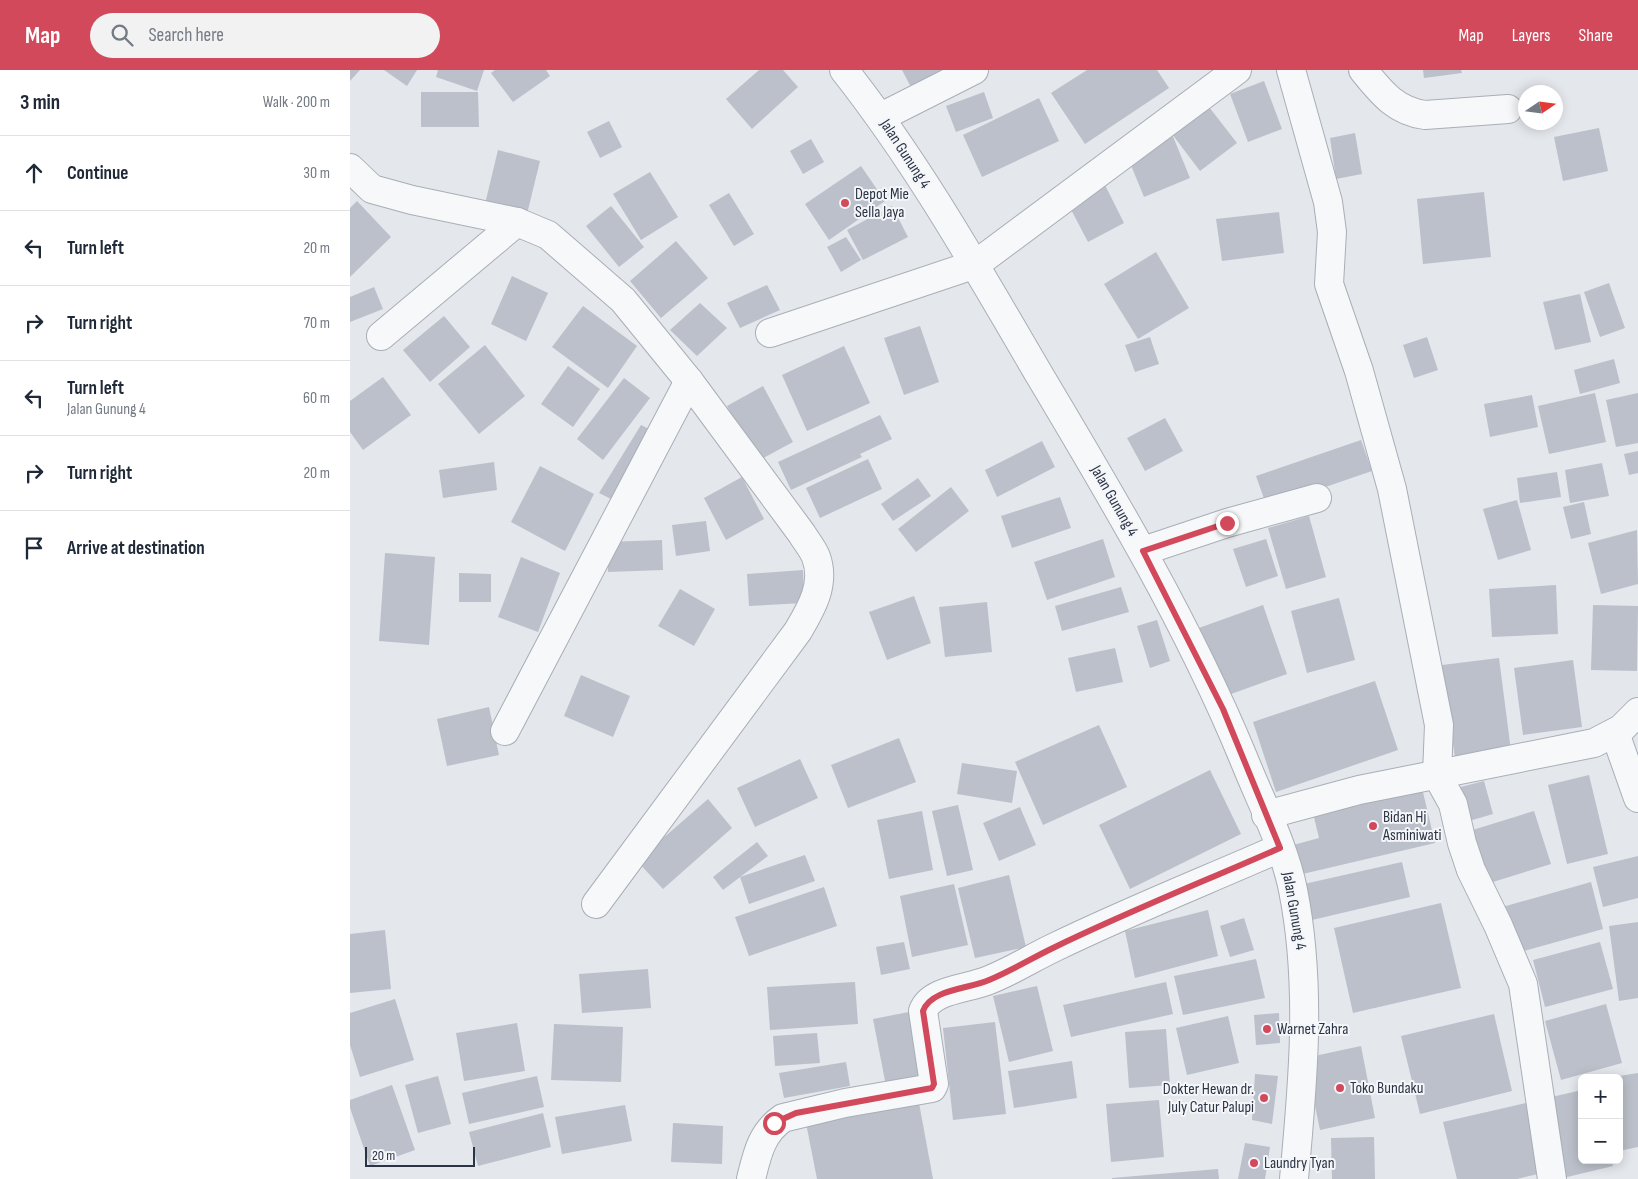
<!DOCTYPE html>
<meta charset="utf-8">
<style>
:root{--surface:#fff;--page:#f2f2f3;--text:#1f2937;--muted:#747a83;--line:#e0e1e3;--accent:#d1495b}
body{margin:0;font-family:"Sofia Sans Condensed",sans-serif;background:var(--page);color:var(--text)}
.controls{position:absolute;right:15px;bottom:15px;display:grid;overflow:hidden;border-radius:8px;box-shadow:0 2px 12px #0003}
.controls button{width:45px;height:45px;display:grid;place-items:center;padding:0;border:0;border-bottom:1px solid var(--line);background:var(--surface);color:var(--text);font:25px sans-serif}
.compass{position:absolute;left:1168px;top:15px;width:45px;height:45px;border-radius:50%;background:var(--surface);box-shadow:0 2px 12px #0003;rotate:77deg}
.scale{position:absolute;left:15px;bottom:12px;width:110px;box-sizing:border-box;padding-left:5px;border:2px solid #2b3445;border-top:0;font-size:14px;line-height:18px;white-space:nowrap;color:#2b3445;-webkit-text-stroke:4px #f4f6f9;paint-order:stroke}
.stop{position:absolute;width:15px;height:15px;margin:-11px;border:4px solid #d1495b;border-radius:50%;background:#fff}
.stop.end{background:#d1495b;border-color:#fff;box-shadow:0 1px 5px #0008}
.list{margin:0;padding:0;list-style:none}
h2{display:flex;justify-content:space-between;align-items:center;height:65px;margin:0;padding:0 20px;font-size:21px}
h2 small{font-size:16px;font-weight:400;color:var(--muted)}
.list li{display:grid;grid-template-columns:32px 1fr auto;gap:15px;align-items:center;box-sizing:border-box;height:75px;padding:0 20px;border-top:1px solid var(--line)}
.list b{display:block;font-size:19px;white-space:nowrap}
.list p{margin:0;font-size:16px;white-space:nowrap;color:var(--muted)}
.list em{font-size:16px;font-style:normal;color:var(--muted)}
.icon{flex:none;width:28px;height:28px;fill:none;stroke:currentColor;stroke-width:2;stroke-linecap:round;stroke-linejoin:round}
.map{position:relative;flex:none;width:1288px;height:1109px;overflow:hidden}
header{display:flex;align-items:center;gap:30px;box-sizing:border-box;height:70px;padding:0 25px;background:var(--accent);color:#fff}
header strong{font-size:24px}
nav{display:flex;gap:28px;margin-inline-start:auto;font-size:18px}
.search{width:350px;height:45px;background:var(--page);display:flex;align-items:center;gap:12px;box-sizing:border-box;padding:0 18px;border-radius:28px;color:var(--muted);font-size:19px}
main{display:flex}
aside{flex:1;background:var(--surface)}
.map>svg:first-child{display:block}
.building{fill:#bbc0ca}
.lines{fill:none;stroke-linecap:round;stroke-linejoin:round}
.minor-casing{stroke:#a9aeb7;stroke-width:30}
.minor{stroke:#f7f8fa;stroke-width:28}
.route{stroke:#d1495b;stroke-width:6}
.poi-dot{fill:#d1495b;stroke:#f4f6f9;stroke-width:2}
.labels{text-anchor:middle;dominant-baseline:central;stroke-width:4;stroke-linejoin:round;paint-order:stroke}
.street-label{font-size:16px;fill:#2b3445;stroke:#f4f6f9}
.poi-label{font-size:16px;fill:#2b3445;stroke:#f4f6f9;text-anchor:start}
</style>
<header>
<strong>Map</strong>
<div class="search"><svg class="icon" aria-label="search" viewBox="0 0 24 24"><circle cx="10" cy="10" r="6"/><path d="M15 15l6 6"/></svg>Search here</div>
<nav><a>Map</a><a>Layers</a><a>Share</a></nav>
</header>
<main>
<aside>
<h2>3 min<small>Walk · 200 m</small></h2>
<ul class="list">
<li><svg class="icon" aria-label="ahead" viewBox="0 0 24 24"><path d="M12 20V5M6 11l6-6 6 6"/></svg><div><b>Continue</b></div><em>30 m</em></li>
<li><svg class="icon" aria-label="left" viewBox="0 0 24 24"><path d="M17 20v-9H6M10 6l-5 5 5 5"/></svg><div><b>Turn left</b></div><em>20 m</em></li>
<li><svg class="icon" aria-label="right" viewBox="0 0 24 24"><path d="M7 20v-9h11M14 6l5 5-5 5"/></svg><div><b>Turn right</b></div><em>70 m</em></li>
<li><svg class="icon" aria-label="left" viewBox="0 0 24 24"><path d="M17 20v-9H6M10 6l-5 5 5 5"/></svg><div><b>Turn left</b><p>Jalan Gunung 4</p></div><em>60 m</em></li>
<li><svg class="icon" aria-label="right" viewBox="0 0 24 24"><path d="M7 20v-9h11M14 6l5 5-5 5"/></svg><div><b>Turn right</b></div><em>20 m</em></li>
<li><svg class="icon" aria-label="arrive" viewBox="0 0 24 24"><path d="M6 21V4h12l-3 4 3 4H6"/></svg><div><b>Arrive at destination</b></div></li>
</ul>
</aside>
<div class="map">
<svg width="1288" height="1109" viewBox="0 0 1288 1109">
<rect width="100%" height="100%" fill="#e4e7ec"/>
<g class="building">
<polygon points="0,0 10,0 0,11"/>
<polygon points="34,0 67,0 57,16"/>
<polygon points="88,0 134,0 127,21 86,7"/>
<polygon points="145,0 196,0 200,6 163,32 141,3"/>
<polygon points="409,0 433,0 448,17 402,59 376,29"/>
<polygon points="552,0 601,0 563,21"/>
<polygon points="737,0 807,0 819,18 735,74 701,23"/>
<polygon points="1073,0 1111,0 1112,3 1074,8"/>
<polygon points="914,11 932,59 898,72 880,24"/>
<polygon points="71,22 128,22 129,57 71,57"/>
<polygon points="634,22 643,48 606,62 596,36"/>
<polygon points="689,28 709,71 632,107 613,65"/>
<polygon points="859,37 887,73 850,101 822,64 840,108 794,127 776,83"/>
<polygon points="259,51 272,77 250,88 237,62"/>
<polygon points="1249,58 1258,101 1213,111 1204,67"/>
<polygon points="1005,63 1012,104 986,109 980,68"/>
<polygon points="461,69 474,92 453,104 440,81"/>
<polygon points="148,80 190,91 177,144 135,134"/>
<polygon points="511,96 535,131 479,170 455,134"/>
<polygon points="300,102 328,147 291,170 263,124"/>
<polygon points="752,109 774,153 738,172 715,128"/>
<polygon points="1134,122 1141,187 1073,194 1067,129"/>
<polygon points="379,123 404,164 384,176 359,135"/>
<polygon points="7,131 41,167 0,207 0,138"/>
<polygon points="261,136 294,177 269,197 236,156"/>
<polygon points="542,136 558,167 513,190 497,160"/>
<polygon points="929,142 934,183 872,191 866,149"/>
<polygon points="496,167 511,190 491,202 477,177"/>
<polygon points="326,171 358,208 311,248 280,211"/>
<polygon points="806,182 839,238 788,269 754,214"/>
<polygon points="162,206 198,223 176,271 141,254"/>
<polygon points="1259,213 1275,258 1250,267 1234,222"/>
<polygon points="417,215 430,240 390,258 377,233"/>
<polygon points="24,217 33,239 0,252 0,227"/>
<polygon points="1230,224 1241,272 1205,280 1193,232"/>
<polygon points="350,233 377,258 347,286 320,260"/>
<polygon points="233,236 287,276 258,318 202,277"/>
<polygon points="94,246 120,277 80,312 53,280"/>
<polygon points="570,256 589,312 554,325 534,268"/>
<polygon points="800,267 809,294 785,302 775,275"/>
<polygon points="1077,267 1088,300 1064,308 1053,275"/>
<polygon points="135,275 175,326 129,364 88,314"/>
<polygon points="494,276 520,333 457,361 432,305"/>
<polygon points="1264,289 1270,313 1230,324 1224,300"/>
<polygon points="218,296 250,319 223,357 191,334"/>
<polygon points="33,307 61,345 13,380 0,362 0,331"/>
<polygon points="274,308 300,328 253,390 227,369"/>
<polygon points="413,316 443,372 406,392 377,336"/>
<polygon points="1245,323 1256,372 1199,384 1188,336"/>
<polygon points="1288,323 1288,373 1266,377 1256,330"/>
<polygon points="1182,325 1188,357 1140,367 1134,334"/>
<polygon points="530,345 542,369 510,384 512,387 441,420 428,392"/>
<polygon points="815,348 833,381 795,401 777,368"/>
<polygon points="291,355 305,362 263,430 249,423"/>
<polygon points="1011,370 1022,401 917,437 906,406"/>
<polygon points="692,371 705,397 647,427 635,400"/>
<polygon points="1288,381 1288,403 1279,405 1274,384"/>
<polygon points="518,389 532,419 470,448 456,418"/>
<polygon points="144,392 147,420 93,428 89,400"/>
<polygon points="1252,393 1259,426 1220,433 1215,400"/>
<polygon points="190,396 244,424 215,481 161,452"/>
<polygon points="1207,402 1211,427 1170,433 1167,408"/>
<polygon points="392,407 414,449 376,470 354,428"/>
<polygon points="568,408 581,426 543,451 531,434"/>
<polygon points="601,417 619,441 566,482 548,459"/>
<polygon points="710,427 721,458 662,478 651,446"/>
<polygon points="1167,430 1181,480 1148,490 1133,439"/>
<polygon points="1234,432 1241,464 1221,469 1213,437"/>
<polygon points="959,446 976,507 936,519 918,458"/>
<polygon points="356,451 360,481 326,486 322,455"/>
<polygon points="1287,460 1288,514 1251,524 1238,473"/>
<polygon points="753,469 765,507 697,530 684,492"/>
<polygon points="916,469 928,506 896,517 883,479"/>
<polygon points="312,470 313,500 258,502 257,472"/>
<polygon points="35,483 85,487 79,575 29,571"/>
<polygon points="171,487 210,503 188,562 148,547"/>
<polygon points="453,500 454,533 399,536 397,504"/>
<polygon points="109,503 141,504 141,532 109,532"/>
<polygon points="1206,515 1208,564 1142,567 1139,519"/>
<polygon points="771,517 779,542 712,561 705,536"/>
<polygon points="330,519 365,539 344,576 308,556"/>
<polygon points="564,526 581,573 537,590 519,542"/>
<polygon points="989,528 1005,590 957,603 941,541"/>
<polygon points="637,532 642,582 595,587 589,537"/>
<polygon points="913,535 937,604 870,628 846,559"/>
<polygon points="1243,535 1288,536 1287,601 1241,600"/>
<polygon points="807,550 820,591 800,598 787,556"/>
<polygon points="765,578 773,612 726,622 718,588"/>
<polygon points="1149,588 1161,681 1105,688 1092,595"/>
<polygon points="1223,590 1232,657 1173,665 1164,598"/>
<polygon points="231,605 280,626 263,667 214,646"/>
<polygon points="1025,611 1048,680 926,722 903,652"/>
<polygon points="139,637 149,685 97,696 87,649"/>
<polygon points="749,655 777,717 693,755 665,692"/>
<polygon points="549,668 566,712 498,738 481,695"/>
<polygon points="450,689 468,728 405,757 387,718"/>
<polygon points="612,693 667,701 662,733 607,724"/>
<polygon points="860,700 891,764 780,819 749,755"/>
<polygon points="1239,705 1258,784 1217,794 1198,715"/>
<polygon points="1134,711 1143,744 1112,753 1103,719"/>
<polygon points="1072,718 1085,773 944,806 936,777 969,768 963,743"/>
<polygon points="358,729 382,758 313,819 287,791"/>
<polygon points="608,735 623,800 597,806 582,741"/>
<polygon points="670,737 686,775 649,791 633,753"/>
<polygon points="572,741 583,800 539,809 527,750"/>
<polygon points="1184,741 1201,794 1130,816 1113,763"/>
<polygon points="407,772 418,786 373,820 363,807"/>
<polygon points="455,785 465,811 399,834 390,807"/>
<polygon points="1288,786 1288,828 1253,837 1243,797"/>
<polygon points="1052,792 1060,827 962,850 954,814"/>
<polygon points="659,805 676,877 625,888 608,818"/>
<polygon points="1241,812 1253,859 1163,884 1149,838"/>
<polygon points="604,814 618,875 562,887 550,826"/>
<polygon points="474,817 487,856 399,886 385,847"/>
<polygon points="1091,833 1111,918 1003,943 984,858"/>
<polygon points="858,840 868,886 785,908 775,861"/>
<polygon points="894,848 904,880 880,887 870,856"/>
<polygon points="1288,852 1288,928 1269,931 1259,856"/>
<polygon points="35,860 41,919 0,923 0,864"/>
<polygon points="554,872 560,899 531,905 526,877"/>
<polygon points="1250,872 1263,919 1195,937 1183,890"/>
<polygon points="906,889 915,928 833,945 824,906"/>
<polygon points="298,899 301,938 232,943 229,904"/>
<polygon points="505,912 508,954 420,960 417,917"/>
<polygon points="816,912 823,944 721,967 713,935"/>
<polygon points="687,916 703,981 659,992 643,926"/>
<polygon points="45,929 64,990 10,1007 0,975 0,943"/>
<polygon points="1256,934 1272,993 1211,1010 1195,951"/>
<polygon points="564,941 578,1013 537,1021 523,949"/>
<polygon points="929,943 930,973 906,975 904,945"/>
<polygon points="1144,944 1162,1021 1070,1044 1051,966"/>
<polygon points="878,946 889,993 837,1005 826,958"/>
<polygon points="645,952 656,1044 603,1050 593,958"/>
<polygon points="167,953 175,1001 114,1011 106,963"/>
<polygon points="204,954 273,957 271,1012 201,1010"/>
<polygon points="816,959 820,1015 779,1018 775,962"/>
<polygon points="467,963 470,993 425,996 423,966"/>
<polygon points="1011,976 1025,1048 970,1060 955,988"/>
<polygon points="722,991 727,1028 664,1038 658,1001"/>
<polygon points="496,992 500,1016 434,1028 429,1003"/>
<polygon points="1288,1003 1288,1077 1269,1081 1269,1006"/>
<polygon points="905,1004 928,1006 922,1054 902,1050"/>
<polygon points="88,1006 101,1054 68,1063 55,1015"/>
<polygon points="187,1006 194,1037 119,1054 112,1023"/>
<polygon points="42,1015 65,1080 20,1096 0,1038 0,1030"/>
<polygon points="1232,1020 1232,1090 1261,1090 1263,1096 1213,1108 1193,1029"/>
<polygon points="809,1030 814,1087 761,1092 756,1034"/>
<polygon points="569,1033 583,1109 467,1109 456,1053"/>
<polygon points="1176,1033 1192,1103 1167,1109 1107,1109 1093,1052"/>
<polygon points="275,1035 282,1071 212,1084 205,1047"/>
<polygon points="193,1043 201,1077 128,1096 119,1062"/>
<polygon points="323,1053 373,1056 372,1094 321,1092"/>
<polygon points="1024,1067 1025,1109 982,1109 981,1068"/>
<polygon points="895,1073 920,1077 915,1109 888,1109"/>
<polygon points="868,1099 869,1109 762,1109 762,1108"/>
</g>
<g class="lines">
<g class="minor-casing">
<g id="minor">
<path d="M 494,0 C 569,95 629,202 690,306 C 764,430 838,554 893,687 C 910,730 934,775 943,820 C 962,915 953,1013 944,1109"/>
<polyline points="941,0 978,132 982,162 979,214 1009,301 1042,419 1089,655 1087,705 1103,734 1112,773 1121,800 1148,855 1173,914 1202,1109"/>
<path d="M 1013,0 C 1031,22 1045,41 1075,45 L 1158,39"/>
<polyline points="531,47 624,0"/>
<path d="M 0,98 L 22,119 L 62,130 L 167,152 L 198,165 L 273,230 L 339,311 L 452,464 C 456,471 463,479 466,487 C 476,514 461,539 448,561 L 246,834"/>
<polyline points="420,263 626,194 887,0"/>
<polyline points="31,266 167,152"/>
<polyline points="793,481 877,453 967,428"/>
<polyline points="155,661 339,311"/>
<polyline points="1265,663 1288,728"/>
<polyline points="916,745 1009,720 1244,673 1271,659 1288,642"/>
<path d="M 401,1109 C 407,1085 411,1063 433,1048 L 495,1033 L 582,1018 L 584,1014 L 573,941 C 581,919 619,919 639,910 C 662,901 682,888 703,878 C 777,842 855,811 930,778"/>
</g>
</g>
<use href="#minor" class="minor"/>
</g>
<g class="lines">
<path class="route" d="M 424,1053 L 446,1043 L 582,1018 L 584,1014 L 573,941 C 581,919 619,919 639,910 C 661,901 682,888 703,878 C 777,842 855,811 930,778 L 873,639 L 793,481 L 877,453"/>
</g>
<g class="poi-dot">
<circle cx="495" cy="133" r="5"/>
<circle cx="1023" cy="756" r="5"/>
<circle cx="917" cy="959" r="5"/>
<circle cx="990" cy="1018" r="5"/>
<circle cx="914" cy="1028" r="5"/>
<circle cx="904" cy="1093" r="5"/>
</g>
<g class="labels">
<g class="street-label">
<text transform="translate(555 84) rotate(57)">Jalan Gunung 4</text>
<text transform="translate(764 431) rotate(60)">Jalan Gunung 4</text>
<text transform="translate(944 841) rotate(80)">Jalan Gunung 4</text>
</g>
<g class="poi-label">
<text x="505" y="124">Depot Mie<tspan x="505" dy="18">Sella Jaya</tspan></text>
<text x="1033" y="747">Bidan Hj<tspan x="1033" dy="18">Asminiwati</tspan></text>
<text x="927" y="959">Warnet Zahra</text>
<text x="1000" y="1018">Toko Bundaku</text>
<text x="904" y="1019" text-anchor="end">Dokter Hewan dr.<tspan x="904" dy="18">July Catur Palupi</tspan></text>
<text x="914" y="1093">Laundry Tyan</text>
</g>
</g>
</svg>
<div class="controls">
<button>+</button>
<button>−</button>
</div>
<svg class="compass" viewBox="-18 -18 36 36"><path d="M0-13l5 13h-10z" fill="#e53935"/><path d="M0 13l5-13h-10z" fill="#747a83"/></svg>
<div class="scale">20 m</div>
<div class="stop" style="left:424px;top:1053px"></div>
<div class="stop end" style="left:877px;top:453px"></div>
</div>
</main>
